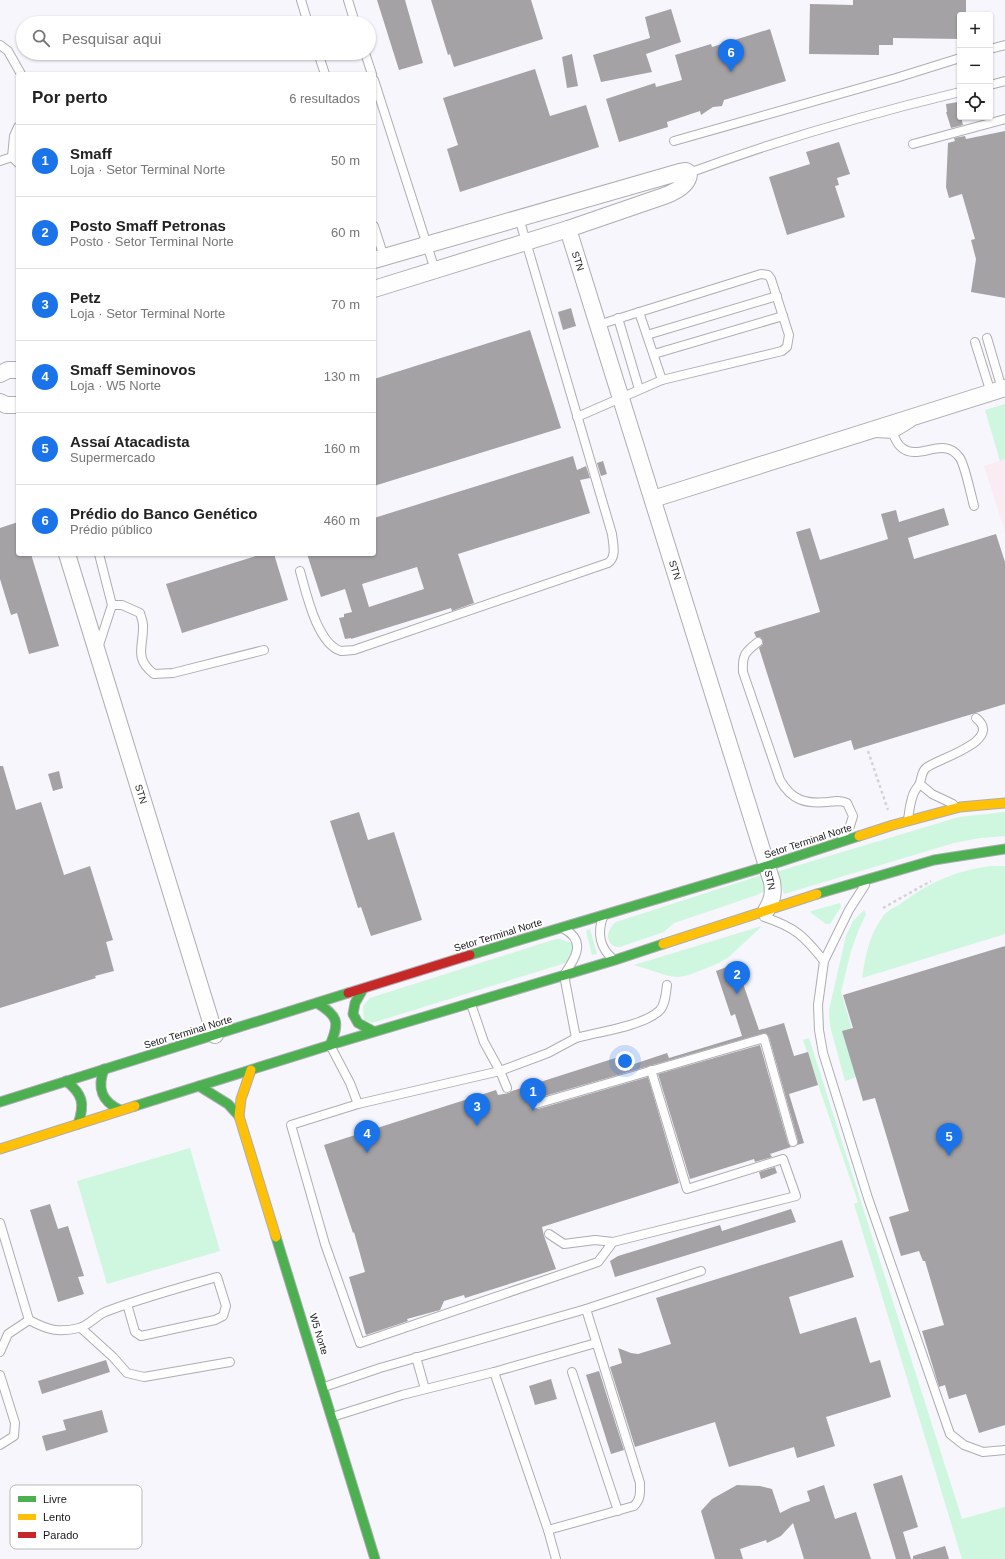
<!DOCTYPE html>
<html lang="pt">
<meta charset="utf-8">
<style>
:root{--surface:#fff;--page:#f6f6f6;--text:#222;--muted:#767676;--line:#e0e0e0;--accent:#1a73e8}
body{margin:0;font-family:Arial,sans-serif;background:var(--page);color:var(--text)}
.controls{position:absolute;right:12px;top:12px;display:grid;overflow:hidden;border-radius:4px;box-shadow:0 1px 3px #0004}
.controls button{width:36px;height:36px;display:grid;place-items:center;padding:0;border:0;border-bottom:1px solid var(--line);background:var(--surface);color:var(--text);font:20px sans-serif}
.you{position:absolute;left:625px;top:1061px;width:14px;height:14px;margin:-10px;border:3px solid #fff;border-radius:50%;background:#1a73e8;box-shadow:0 0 0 6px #1a73e833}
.badge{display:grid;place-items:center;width:26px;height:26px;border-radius:50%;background:var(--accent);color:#fff;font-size:13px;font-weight:700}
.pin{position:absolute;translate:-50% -33px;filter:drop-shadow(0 1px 2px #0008)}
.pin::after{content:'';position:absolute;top:21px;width:14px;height:12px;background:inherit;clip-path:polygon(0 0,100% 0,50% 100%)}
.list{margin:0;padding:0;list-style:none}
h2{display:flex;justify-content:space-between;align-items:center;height:52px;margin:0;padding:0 16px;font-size:17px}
h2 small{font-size:13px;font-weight:400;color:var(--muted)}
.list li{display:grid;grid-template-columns:26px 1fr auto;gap:12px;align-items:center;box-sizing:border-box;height:72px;padding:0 16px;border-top:1px solid var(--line)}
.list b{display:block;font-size:15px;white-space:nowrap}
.list p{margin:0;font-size:13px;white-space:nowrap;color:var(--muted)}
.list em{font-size:13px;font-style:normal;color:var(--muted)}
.icon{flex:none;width:22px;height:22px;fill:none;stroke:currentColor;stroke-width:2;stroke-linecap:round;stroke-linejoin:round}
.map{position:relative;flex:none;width:1005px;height:1559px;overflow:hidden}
.search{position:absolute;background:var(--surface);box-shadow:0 1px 3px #0004;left:16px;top:16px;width:360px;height:44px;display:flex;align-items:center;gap:10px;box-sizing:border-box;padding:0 14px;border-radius:22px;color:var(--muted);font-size:15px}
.panel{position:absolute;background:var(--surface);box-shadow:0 1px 3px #0004;left:16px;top:72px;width:360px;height:484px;border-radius:4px}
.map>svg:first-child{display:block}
.commercial{fill:#faecf2}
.green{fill:#cff6df}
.building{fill:#a5a2a5;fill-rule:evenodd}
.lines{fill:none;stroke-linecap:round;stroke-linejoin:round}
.lane-casing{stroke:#adadb2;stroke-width:10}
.street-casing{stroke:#adadb2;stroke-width:18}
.fast-casing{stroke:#adadb2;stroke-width:11}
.slow-casing{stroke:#adadb2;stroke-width:11}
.jam-casing{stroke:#adadb2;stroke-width:11}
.path{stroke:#d4d4d5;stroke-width:2.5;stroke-dasharray:3 3;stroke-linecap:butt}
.lane{stroke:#fefeff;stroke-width:8}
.street{stroke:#fefeff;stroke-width:16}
.fast{stroke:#4caf50;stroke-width:9}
.slow{stroke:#ffc107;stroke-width:9}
.jam{stroke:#c62828;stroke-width:9}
.labels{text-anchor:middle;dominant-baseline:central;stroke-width:4;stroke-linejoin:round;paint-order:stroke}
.street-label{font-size:10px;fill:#17171a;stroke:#fff}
.key{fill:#fff;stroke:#b9b9ba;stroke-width:1}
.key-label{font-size:11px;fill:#17171a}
</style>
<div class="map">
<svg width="1005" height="1559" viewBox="0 0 1005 1559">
<rect width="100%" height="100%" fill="#f6f6fc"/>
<polygon class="commercial" points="1005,459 1005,532 984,466"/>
<g class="green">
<polygon points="1005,404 1005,459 1000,461 985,410"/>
<polygon points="1005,812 1005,836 980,838 954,843 784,894 776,872 959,817"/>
<path d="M 990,866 L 1005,866 L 1005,934 L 862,978 C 865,958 869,935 882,918 C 885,912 893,908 899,905 C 930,882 952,872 990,866 Z"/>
<path d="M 762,875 L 766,888 L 763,892 L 757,895 L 674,923 L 664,932 L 620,947 L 616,947 C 603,942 608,928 616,922 Z"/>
<polygon points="840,903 841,907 830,924 826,924 811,913 811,911"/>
<polygon points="864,910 866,914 859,929 851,951 841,992 865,1074 845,1081 830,1026 829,1010 846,936 853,921"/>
<polygon points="762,926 729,957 719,963 689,975 678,977 669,976 634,965"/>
<polygon points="590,929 597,954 592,955 586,931"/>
<polygon points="556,939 560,939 571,943 574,949 572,961 372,1023 364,1020 363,1006 370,998"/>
<polygon points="809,1038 962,1519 1005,1507 1005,1559 962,1559 854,1204 858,1202 803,1040"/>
<polygon points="190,1148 220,1251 107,1284 77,1181"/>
</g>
<g class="building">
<polygon points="377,0 405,0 423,63 399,70"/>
<polygon points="431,0 531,0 543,39 454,67 450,54 448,55"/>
<polygon points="853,0 966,0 966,15 960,15 960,39 893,38 893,45 879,45 879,55 809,54 810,4 853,5"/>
<polygon points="671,9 681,42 646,54 652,72 601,82 593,55 650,38 645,17"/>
<polygon points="770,29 786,81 724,100 722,106 713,107 701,115 700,111 667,122 668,127 619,142 606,99 655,83 656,87 682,80 675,55 711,44 712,47"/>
<polygon points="572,54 578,86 567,88 562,57"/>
<polygon points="535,69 550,116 586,105 599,147 460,192 447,149 458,145 443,98"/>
<polygon points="958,102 960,117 961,117 963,125 951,128 946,112 947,112 946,104"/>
<polygon points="1005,131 1005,298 971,292 976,259 971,240 975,239 962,194 949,198 946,187 948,143 955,141 954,138 965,136 966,139"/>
<polygon points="839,142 850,174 837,178 839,185 835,186 845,217 787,235 769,177 810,164 806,152"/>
<polygon points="571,308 576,326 563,330 558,312"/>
<polygon points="530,330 561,428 374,486 374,379"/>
<path d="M 573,456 L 577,470 L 586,466 L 590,478 L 580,480 L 590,513 L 458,554 L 474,603 L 452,611 L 451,608 L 351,639 L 351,638 L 345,639 L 339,618 L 344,617 L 344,614 L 352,612 L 345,589 L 321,597 L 307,554 L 374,554 L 374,518 ZM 417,567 L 424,589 L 369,607 L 362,584 Z"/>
<polygon points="603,461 607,474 601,476 597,463"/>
<polygon points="944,508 949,525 908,538 914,559 996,534 1005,562 1005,704 854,750 851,740 794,758 759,648 763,644 763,641 760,637 756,637 754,632 820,612 796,532 810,528 820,560 888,539 881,514 896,510 899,522"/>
<polygon points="18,522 18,554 31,554 59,646 29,654 17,613 11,615 0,579 0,528"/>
<polygon points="262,554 274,554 288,600 182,633 166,584"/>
<polygon points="0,766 3,766 16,810 41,802 64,875 90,866 113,940 106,942 114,971 95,976 96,978 0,1008"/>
<polygon points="59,771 63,788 53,791 48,774"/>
<polygon points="359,812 368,840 394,832 422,920 371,936 361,907 358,908 330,821"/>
<polygon points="1005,946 1005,1425 979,1433 966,1394 949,1399 945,1385 939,1387 922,1331 944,1325 925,1261 923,1261 919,1251 901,1256 889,1217 909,1211 875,1098 863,1101 842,1031 853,1028 843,995"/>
<polygon points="732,965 736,965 738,969 759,1030 784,1023 794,1056 808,1052 818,1085 789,1094 804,1143 797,1145 798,1141 769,1037 765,1033 534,1099 531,1102 531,1106 534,1109 538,1109 648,1077 679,1183 542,1227 544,1236 556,1269 465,1298 464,1295 444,1301 440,1310 407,1319 408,1321 366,1335 349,1277 365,1272 354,1232 353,1233 324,1145 496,1090 498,1095 509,1093 512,1091 631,1053 634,1064 667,1053 669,1058 742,1036 735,1014 731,1016 716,971"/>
<polygon points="760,1045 788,1143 791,1147 770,1154 772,1157 755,1162 754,1159 690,1179 658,1074"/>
<polygon points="775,1167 777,1173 761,1179 759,1172"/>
<polygon points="50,1204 58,1229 68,1226 84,1276 78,1277 84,1294 58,1302 30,1210"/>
<polygon points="791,1209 796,1222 615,1277 610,1261 618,1256 720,1225 722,1231"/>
<polygon points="842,1240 854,1277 789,1297 800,1334 856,1317 870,1363 880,1360 891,1397 826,1417 835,1446 797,1458 794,1447 729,1467 715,1422 635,1447 610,1367 622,1363 618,1348 631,1353 638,1354 671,1344 656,1298"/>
<polygon points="106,1360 110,1372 42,1394 38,1381"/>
<polygon points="599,1371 624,1450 611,1454 586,1375"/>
<polygon points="551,1379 557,1399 535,1405 529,1386"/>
<polygon points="102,1410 108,1432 46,1451 42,1436 66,1430 63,1420"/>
<polygon points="902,1475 918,1527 903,1532 911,1559 896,1559 873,1484"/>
<polygon points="737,1485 760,1486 772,1489 780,1513 792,1507 810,1501 807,1491 824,1485 835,1519 856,1512 871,1559 804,1559 793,1523 781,1536 767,1543 766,1540 740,1549 743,1559 715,1559 701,1511 712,1499"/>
<polygon points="945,1546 949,1559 913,1559 913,1556"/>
</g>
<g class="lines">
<g class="lane-casing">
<g id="lane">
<polyline points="301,0 308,23"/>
<polyline points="348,0 355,23"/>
<polyline points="0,45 8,51 21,74"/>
<polyline points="990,49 1005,45"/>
<polyline points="318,53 325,74"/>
<polyline points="365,53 372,74"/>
<polyline points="374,80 435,270"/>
<polyline points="990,85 1005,81"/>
<polyline points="18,127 14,136 12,157 18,163"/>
<polyline points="674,141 896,78 960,58"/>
<polyline points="913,144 1005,119"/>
<polyline points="0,161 12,157"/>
<path d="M 689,173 C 778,140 868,114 960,92"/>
<polyline points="374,226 384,257"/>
<polyline points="639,312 662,380"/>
<polyline points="618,318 639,389"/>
<polyline points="647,335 777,296"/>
<polyline points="987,338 1002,389"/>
<polyline points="975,342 991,393"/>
<polyline points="654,354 783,316"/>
<polyline points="577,417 662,380 782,351 787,347 789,335 771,279 768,275 761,274 598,325"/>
<path d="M 876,433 L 893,434 C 895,438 897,444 901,447 C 919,463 943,434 960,458 C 965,466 971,495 974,506"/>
<polyline points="893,434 911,423"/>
<path d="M 300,571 C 306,592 317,644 341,651 C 345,651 350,650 354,650 L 608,563 C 617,557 613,544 612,534 L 519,218"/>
<path d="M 112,605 L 122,605 L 140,613 C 141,617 143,621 143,625 C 144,646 133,658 154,674 L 173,673 L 264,650"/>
<path d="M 758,642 C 745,652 742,655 743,672 L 780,780 C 792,801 806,804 828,802 C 835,801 841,800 847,803 L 853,816 L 850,826 L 842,836"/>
<polyline points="98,648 112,605 99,554"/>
<polyline points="920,784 932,794 953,804"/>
<path d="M 908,820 C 909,812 910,803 913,795 C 914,791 917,788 919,785 C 922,779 921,772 926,768 C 936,759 1005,741 976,718"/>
<polyline points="865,885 849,910 824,961 818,1005 819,1030 823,1053 868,1198 950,1434 964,1445 983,1452 1005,1450"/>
<path d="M 603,917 C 597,933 600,948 613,959"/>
<path d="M 764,917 C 795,927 804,936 824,961"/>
<polyline points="471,1004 484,1042 500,1071 507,1088"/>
<path d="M 576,1038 C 598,1032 643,1026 659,1011 C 665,1006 666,993 667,985"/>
<path d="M 330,1045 L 350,1083 L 358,1104 L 500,1071 L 548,1053 L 576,1038 L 564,975 C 575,959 587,941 564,929"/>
<polyline points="358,1104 291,1125 325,1244 360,1343 598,1262 613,1242 796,1196 783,1159 687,1189 651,1070"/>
<polyline points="536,1104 764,1038 793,1142"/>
<path d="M 0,1223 L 29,1320 C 48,1330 58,1333 79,1328 C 88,1326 96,1316 105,1312 C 141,1298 179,1288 217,1277 L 226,1306 L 223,1316 L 215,1320 L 141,1336 L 135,1332 L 127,1304"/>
<polyline points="549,1234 564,1244 595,1240 613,1242"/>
<polyline points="81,1328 113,1357 127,1373 144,1377 230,1362"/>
<polyline points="0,1352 8,1334 29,1320"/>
<polyline points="416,1357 425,1389"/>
<polyline points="494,1372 548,1530 556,1559"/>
<polyline points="572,1372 618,1511"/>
<polyline points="0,1375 15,1423 14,1436 0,1445"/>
<polyline points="324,1387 380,1368 586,1309 701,1271"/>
<polyline points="332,1417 402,1395 494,1372 596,1343"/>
<path d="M 548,1530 L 634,1506 C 641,1499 640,1493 640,1483 L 586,1309"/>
</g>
</g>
<g class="street-casing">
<g id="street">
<path d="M 568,229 L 772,882 C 774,894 772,901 766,911"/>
<path d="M 374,260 L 680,172 L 686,171 L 689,173 C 689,185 675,192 664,196 L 568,229 L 374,289"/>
<polyline points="0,374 8,370 18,370"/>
<polyline points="0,402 6,405 18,405"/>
<polyline points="653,499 1005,388"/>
<polyline points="67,554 215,1035"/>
</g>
</g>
<g class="fast-casing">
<g id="fast">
<polyline points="817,894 934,860 1005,849"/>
<polyline points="470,955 767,866 859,836"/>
<polyline points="363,989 355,1003 353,1014 358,1023 373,1031"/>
<path d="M 317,1003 C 338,1016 340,1022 330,1045"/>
<path d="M 104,1069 C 97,1088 101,1101 120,1110"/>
<path d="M 66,1081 C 83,1094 85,1104 78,1124"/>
<polyline points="199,1086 228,1104 239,1116"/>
<polyline points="0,1102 348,993"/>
<polyline points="135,1106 330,1045 615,960 663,944"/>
<polyline points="276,1237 375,1559"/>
</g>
</g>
<g class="slow-casing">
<g id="slow">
<polyline points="859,836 893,825 960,807 1005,803"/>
<polyline points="663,944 817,894"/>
<polyline points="251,1070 241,1099 239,1116 276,1237"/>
<polyline points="0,1149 135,1106"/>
</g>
</g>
<g class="jam-casing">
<polyline id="jam" points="348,993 470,955"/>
</g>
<g class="path">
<polyline points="868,751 888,810"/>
<polyline points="883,908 931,881"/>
</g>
<use href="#lane" class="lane"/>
<use href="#street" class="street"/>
<use href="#fast" class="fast"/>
<use href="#slow" class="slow"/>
<use href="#jam" class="jam"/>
</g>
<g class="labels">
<g class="street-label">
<text transform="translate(578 261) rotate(72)">STN</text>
<text transform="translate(675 570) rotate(73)">STN</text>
<text transform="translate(141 794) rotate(73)">STN</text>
<text transform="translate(808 841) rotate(-18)">Setor Terminal Norte</text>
<text transform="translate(770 880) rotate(78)">STN</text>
<text transform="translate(498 935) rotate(-17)">Setor Terminal Norte</text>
<text transform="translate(188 1032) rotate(-17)">Setor Terminal Norte</text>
<text transform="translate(319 1334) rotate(73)">W5 Norte</text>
</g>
</g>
<rect x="10" y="1485" width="132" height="64" rx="6" class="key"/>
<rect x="18" y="1496" width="18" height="6" fill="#4caf50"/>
<rect x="18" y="1514" width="18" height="6" fill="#ffc107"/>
<rect x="18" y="1532" width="18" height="6" fill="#c62828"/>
<g class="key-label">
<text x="43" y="1503">Livre</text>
<text x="43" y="1521">Lento</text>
<text x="43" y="1539">Parado</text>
</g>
</svg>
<div class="controls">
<button>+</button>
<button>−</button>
<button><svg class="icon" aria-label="locate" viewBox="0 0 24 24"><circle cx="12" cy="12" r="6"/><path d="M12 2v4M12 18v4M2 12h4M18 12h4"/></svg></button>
</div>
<div class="you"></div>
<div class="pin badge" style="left:533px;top:1111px">1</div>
<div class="pin badge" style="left:737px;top:994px">2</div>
<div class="pin badge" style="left:477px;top:1126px">3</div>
<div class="pin badge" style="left:367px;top:1153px">4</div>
<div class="pin badge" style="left:949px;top:1156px">5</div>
<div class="pin badge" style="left:731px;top:72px">6</div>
<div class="search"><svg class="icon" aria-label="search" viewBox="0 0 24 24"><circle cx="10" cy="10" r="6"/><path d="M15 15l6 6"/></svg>Pesquisar aqui</div>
<section class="panel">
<h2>Por perto<small>6 resultados</small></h2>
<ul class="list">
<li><span class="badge">1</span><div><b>Smaff</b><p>Loja · Setor Terminal Norte</p></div><em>50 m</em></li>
<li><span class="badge">2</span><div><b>Posto Smaff Petronas</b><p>Posto · Setor Terminal Norte</p></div><em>60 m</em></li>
<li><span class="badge">3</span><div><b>Petz</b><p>Loja · Setor Terminal Norte</p></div><em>70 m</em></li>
<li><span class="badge">4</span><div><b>Smaff Seminovos</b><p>Loja · W5 Norte</p></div><em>130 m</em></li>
<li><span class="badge">5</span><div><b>Assaí Atacadista</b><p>Supermercado</p></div><em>160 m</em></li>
<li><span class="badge">6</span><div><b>Prédio do Banco Genético</b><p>Prédio público</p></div><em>460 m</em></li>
</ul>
</section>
</div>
